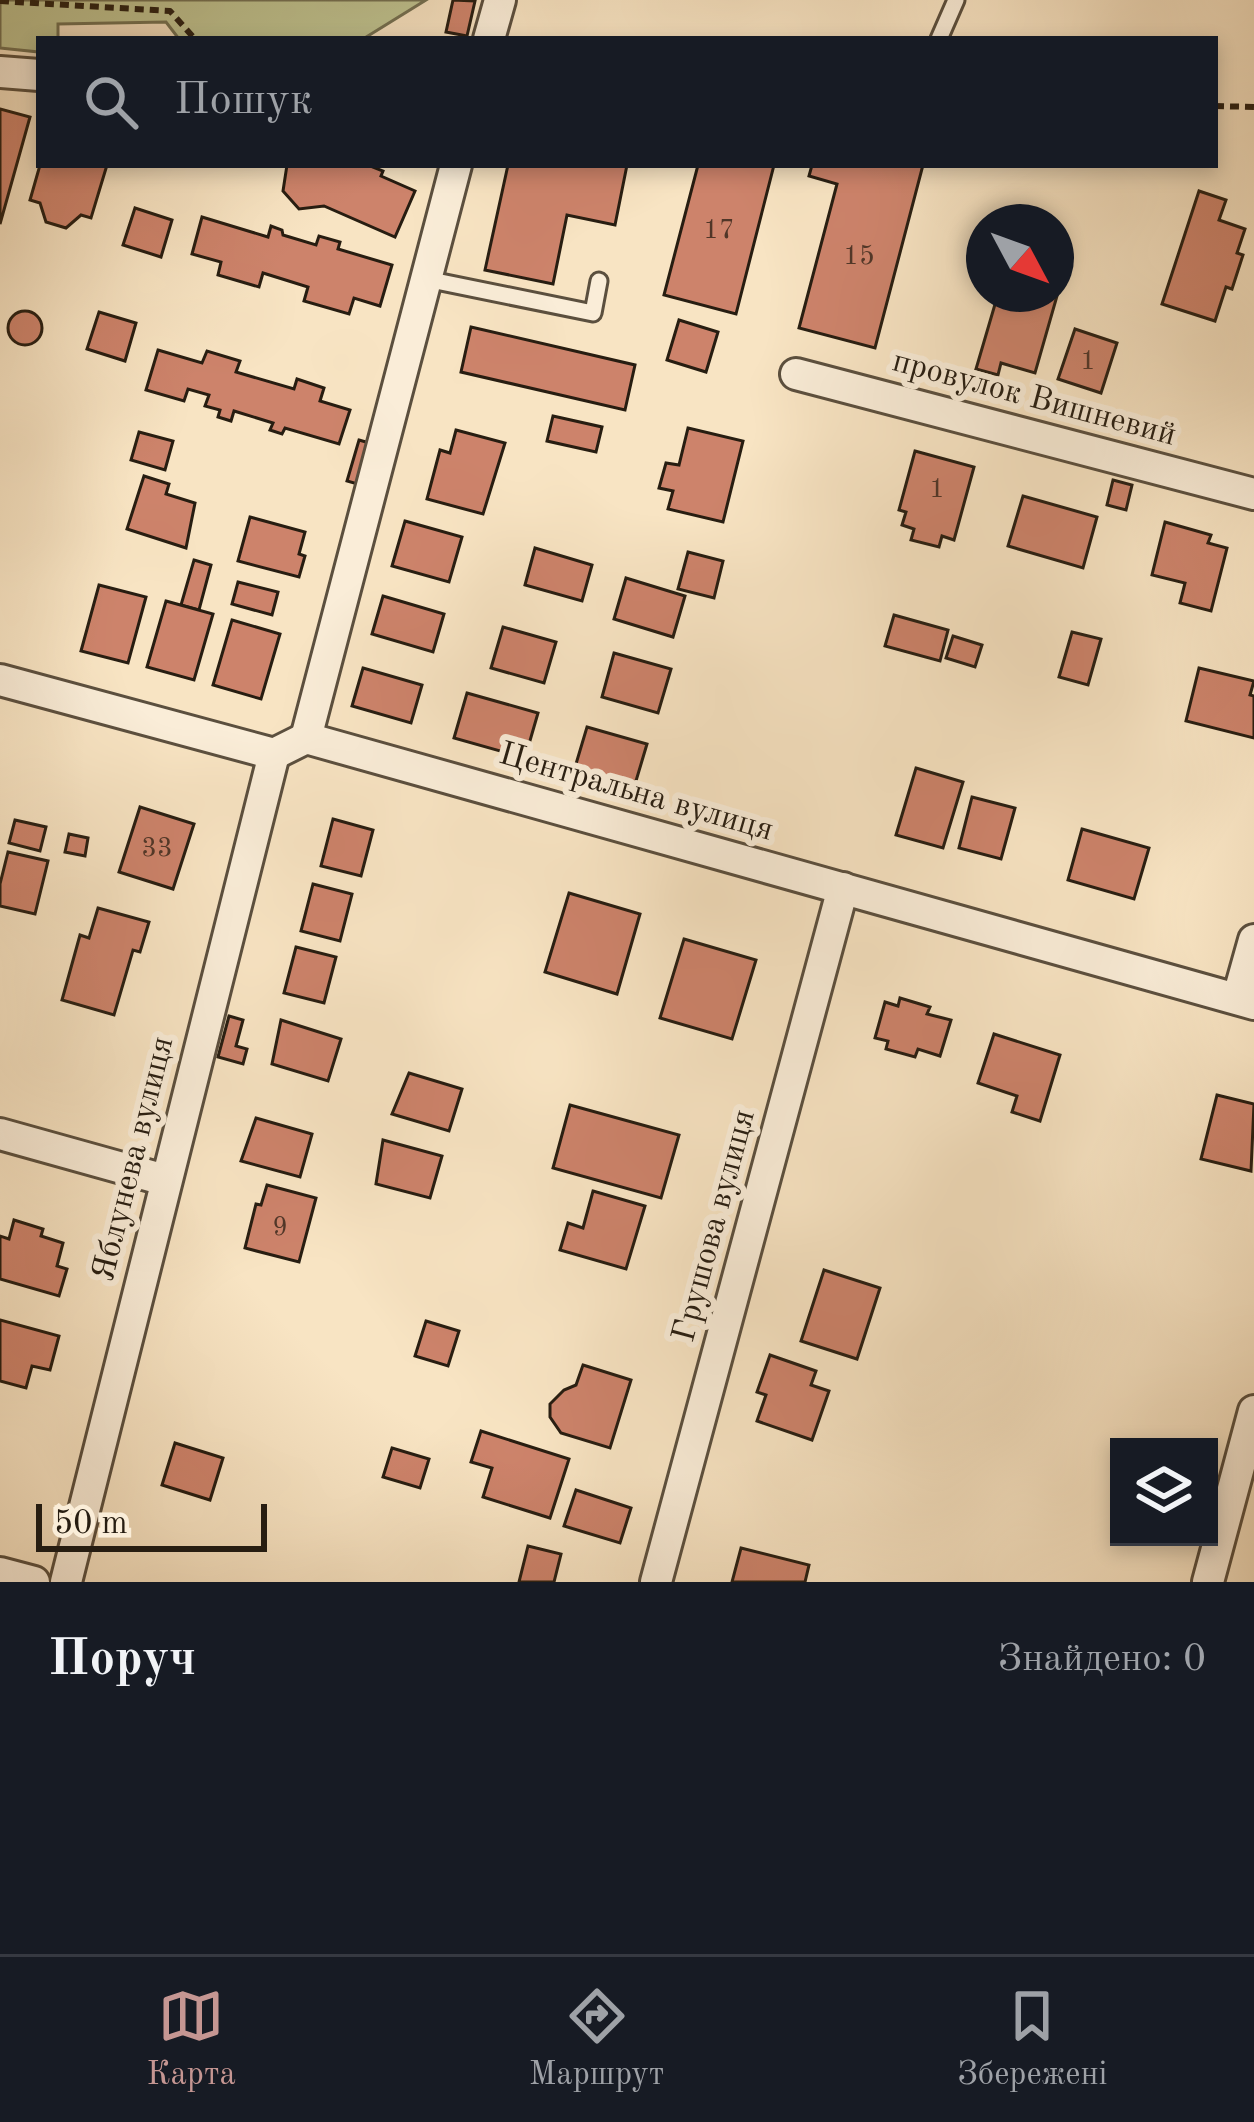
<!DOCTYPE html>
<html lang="uk">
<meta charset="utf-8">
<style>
:root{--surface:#171b24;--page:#20242c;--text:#f1f3f6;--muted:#9ea1a6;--line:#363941;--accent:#c59692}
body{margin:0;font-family:"Old Standard TT",serif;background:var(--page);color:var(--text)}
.controls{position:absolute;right:36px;bottom:36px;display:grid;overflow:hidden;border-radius:0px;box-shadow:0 6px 18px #0003}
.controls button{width:108px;height:108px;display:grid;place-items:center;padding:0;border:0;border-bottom:3px solid var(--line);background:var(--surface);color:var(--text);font:60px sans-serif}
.compass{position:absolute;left:966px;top:204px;width:108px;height:108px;border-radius:50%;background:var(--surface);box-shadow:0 6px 18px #0003;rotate:131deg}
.scale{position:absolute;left:36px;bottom:30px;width:231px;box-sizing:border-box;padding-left:12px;border:6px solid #271d11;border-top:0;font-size:33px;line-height:42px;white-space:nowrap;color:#271d11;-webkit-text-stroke:9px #faedd8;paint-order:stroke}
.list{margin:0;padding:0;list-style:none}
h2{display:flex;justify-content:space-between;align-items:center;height:156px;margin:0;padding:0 48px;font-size:51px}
h2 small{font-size:39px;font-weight:400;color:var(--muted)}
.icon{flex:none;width:66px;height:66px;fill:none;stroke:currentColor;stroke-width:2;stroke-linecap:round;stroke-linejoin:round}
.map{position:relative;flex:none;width:1254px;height:1582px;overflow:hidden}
.search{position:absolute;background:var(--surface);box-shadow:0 6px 18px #0003;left:36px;right:36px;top:36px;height:132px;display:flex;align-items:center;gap:30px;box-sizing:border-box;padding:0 42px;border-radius:0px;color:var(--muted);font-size:45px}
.sheet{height:372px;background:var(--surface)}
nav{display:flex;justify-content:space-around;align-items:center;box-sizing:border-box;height:168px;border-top:3px solid var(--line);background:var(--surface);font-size:33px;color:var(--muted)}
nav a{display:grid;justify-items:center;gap:6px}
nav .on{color:var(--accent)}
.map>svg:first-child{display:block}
.green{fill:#bfc492;stroke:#737052;stroke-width:3}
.building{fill:#cd836b;stroke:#271d11;stroke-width:3}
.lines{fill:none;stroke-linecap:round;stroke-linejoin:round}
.service-casing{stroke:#5b4f3e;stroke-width:21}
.minor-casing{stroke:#5b4f3e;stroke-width:36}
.path{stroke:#271d11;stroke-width:6;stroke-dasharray:9 6;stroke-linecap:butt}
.service{stroke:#faedd8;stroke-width:15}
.minor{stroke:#faedd8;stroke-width:30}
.labels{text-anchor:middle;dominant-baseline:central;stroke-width:12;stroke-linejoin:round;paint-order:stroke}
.number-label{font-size:27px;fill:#503628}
.street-label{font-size:33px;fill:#271d11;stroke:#faedd8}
</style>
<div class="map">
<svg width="1254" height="1582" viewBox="0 0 1254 1582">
<rect width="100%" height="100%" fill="#f8e4c3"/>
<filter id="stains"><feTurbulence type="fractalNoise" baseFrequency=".00167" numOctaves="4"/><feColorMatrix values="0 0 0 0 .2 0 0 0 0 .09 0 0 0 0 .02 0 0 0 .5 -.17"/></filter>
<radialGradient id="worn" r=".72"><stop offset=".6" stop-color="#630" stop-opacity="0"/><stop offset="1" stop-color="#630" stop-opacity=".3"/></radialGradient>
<polygon class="green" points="0,0 426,0 363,39 179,39 166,22 58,24 58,39 39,39 39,52 0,48"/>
<g class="building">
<polygon points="453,0 475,1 467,36 446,32"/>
<polygon points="0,109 30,117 0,224"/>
<polygon points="40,165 107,165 91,218 81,215 66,228 46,222 40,203 30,200"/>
<polygon points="368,165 383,171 381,176 415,191 395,237 324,206 299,209 283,191 287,165"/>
<polygon points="508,165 627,165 615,225 567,215 553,284 485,270"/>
<polygon points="698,165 774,165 736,314 664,295"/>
<polygon points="812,165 923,165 875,348 799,328 837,184 809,176"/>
<polygon points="1199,191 1226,200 1219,220 1245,229 1237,253 1243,255 1232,289 1226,287 1215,321 1162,304"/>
<polygon points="135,208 172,220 161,257 123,245"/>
<polygon points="202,217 268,237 271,226 282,230 283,235 316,245 319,236 340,242 338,249 392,265 380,306 354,298 349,314 304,301 308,287 263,273 259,287 218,275 221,262 192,254"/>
<polygon points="998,294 1057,296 1035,373 1001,363 998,375 976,369"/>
<circle cx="25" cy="328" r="17"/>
<polygon points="99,312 136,323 125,361 87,349"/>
<polygon points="679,320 718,332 706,372 667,360"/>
<polygon points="471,327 635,365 625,410 461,372"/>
<polygon points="1075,329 1117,343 1101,393 1058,379"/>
<polygon points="158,350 202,363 207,351 240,361 236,372 294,389 297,379 324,388 320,401 350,410 339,444 285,428 282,434 270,430 273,423 234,411 231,421 218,417 220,410 205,406 209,395 188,389 184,401 146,390"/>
<polygon points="553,416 602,427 596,452 547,441"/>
<polygon points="688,428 743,441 723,522 668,509 673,491 659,488 666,463 679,465"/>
<polygon points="456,430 505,443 483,514 427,499 440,450 450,453"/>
<polygon points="139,432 173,441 165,470 131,460"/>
<polygon points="359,440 373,444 361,485 347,481"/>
<polygon points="915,451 974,467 954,540 942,536 939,547 911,540 914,529 902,525 906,512 899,510"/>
<polygon points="144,476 169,484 166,494 195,503 186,548 127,529"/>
<polygon points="1113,480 1132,485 1126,510 1107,505"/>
<polygon points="1023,496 1097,517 1083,568 1008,546"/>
<polygon points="250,517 305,532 299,554 305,556 299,577 238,561"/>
<polygon points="405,521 462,537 449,582 392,566"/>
<polygon points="1165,522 1211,535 1208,543 1227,548 1211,611 1180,603 1185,583 1152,575"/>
<polygon points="535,548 592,565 582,601 525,585"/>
<polygon points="688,552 723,561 714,598 678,589"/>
<polygon points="194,560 211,565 199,610 181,605"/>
<polygon points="626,578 685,596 673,637 614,619"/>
<polygon points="238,582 278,592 272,615 232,604"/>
<polygon points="99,585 146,597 128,663 81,651"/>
<polygon points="383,596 444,614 433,652 372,634"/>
<polygon points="166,601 213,614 194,680 147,667"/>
<polygon points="894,615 948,630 940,661 885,646"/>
<polygon points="232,620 280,634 261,699 213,685"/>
<polygon points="503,627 556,642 544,683 491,668"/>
<polygon points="1072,632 1101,639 1088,685 1059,677"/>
<polygon points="953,636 982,645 975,667 946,658"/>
<polygon points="614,653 671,669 658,713 602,697"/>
<polygon points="363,668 422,685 411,723 352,706"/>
<polygon points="1199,668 1254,681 1250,695 1254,696 1254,738 1186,721"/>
<polygon points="467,693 538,713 525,758 454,738"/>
<polygon points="587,727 647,744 633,791 573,774"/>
<polygon points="916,768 963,782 943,848 896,835"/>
<polygon points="972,797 1015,808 1001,859 959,848"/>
<polygon points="140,807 194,824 173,889 119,872"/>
<polygon points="333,819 373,830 361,876 321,866"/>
<polygon points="15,820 46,827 40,851 9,843"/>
<polygon points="1082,829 1149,848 1134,899 1068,880"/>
<polygon points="69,834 88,838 85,856 65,852"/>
<polygon points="8,852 48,861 35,914 0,906 0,884"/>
<polygon points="313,884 352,894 340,941 301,931"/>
<polygon points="569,893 640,914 617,994 545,972"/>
<polygon points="98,908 149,922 140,952 133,950 114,1015 62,1000 80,935 89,938"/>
<polygon points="684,939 756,960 732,1039 660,1018"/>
<polygon points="296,947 336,957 324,1003 284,993"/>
<polygon points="900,998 930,1007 927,1014 951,1020 940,1056 918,1049 915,1057 886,1049 888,1041 875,1038 885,1002 898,1006"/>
<polygon points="229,1016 243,1020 236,1046 247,1049 243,1064 218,1057"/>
<polygon points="281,1020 341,1039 328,1081 272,1064"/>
<polygon points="994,1034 1060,1055 1040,1121 1012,1112 1017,1096 978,1083"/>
<polygon points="409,1073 462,1089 449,1131 392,1114"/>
<polygon points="1217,1095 1254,1104 1251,1171 1201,1159"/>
<polygon points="570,1105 679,1135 661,1198 553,1168"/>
<polygon points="256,1118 312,1134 300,1177 241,1161"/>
<polygon points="383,1140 442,1156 430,1198 376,1184"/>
<polygon points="267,1185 316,1198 299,1262 245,1248 256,1204 261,1205"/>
<polygon points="593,1191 645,1206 626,1269 560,1250 568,1223 583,1228"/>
<polygon points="14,1220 43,1229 41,1236 63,1243 57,1266 67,1269 59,1296 0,1279 0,1236 9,1239"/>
<polygon points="824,1270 880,1288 857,1359 801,1341"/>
<polygon points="0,1320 59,1336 50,1370 32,1366 26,1388 0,1381"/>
<polygon points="426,1321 459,1331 448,1366 415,1356"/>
<polygon points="770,1355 816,1371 811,1385 829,1391 812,1440 757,1421 766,1395 757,1392"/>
<polygon points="583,1365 631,1380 610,1448 561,1433 550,1417 550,1404 564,1390 576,1385"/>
<polygon points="481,1431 569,1459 550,1518 483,1497 492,1468 471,1462"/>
<polygon points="175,1443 223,1458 210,1500 162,1485"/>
<polygon points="392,1448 429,1459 420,1488 383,1477"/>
<polygon points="576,1490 631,1508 620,1543 564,1526"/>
<polygon points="528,1546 561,1554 554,1582 519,1582"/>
<polygon points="741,1548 809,1565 805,1582 732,1582"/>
</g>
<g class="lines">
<g class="service-casing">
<g id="service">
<polyline points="939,39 956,0"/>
<polyline points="426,279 593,313 599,281"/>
</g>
</g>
<g class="minor-casing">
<g id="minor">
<polyline points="489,39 500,0"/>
<polyline points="0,72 39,75"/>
<polyline points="796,374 1254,494"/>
<polyline points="0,680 274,754 306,738 1254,1004"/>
<polyline points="306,738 456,165"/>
<polyline points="1238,997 1254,940"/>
<polyline points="0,1134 165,1180"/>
<polyline points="0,1573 34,1582"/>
<polyline points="66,1582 274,754"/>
<polyline points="656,1582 843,888"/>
<polyline points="1208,1582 1254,1411"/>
</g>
</g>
<g class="path">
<polyline points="0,1 170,11 195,39"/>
<polyline points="1215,106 1254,107"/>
</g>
<use href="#service" class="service"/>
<use href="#minor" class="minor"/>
</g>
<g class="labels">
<g class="number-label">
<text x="719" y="230">17</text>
<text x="859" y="256">15</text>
<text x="1088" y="361">1</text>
<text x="937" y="489">1</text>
<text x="157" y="848">33</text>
<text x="280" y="1227">9</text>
</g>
<g class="street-label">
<text transform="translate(1034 399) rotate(15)">провулок Вишневий</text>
<text transform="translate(636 793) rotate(16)">Центральна вулиця</text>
<text transform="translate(134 1159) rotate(-76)">Яблунева вулиця</text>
<text transform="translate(715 1226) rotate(-75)">Грушова вулиця</text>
</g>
</g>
<rect width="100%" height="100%" filter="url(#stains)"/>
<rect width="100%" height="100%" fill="url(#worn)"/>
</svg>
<div class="controls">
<button><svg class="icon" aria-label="layers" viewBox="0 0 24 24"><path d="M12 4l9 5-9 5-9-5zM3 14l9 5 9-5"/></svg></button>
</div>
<svg class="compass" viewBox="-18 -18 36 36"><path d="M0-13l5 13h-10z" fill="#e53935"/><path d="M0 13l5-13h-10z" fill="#9ea1a6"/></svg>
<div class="scale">50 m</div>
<div class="search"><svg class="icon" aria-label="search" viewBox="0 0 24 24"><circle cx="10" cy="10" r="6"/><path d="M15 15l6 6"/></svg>Пошук</div>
</div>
<section class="sheet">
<h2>Поруч<small>Знайдено: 0</small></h2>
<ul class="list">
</ul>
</section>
<nav>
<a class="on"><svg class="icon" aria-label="map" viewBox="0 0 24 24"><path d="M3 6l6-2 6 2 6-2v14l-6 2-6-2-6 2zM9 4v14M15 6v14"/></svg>Карта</a>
<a><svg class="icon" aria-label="directions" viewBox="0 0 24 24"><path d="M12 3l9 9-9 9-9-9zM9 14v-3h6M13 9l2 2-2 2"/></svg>Маршрут</a>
<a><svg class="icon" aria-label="saved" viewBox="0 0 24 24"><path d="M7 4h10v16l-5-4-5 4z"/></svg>Збережені</a>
</nav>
